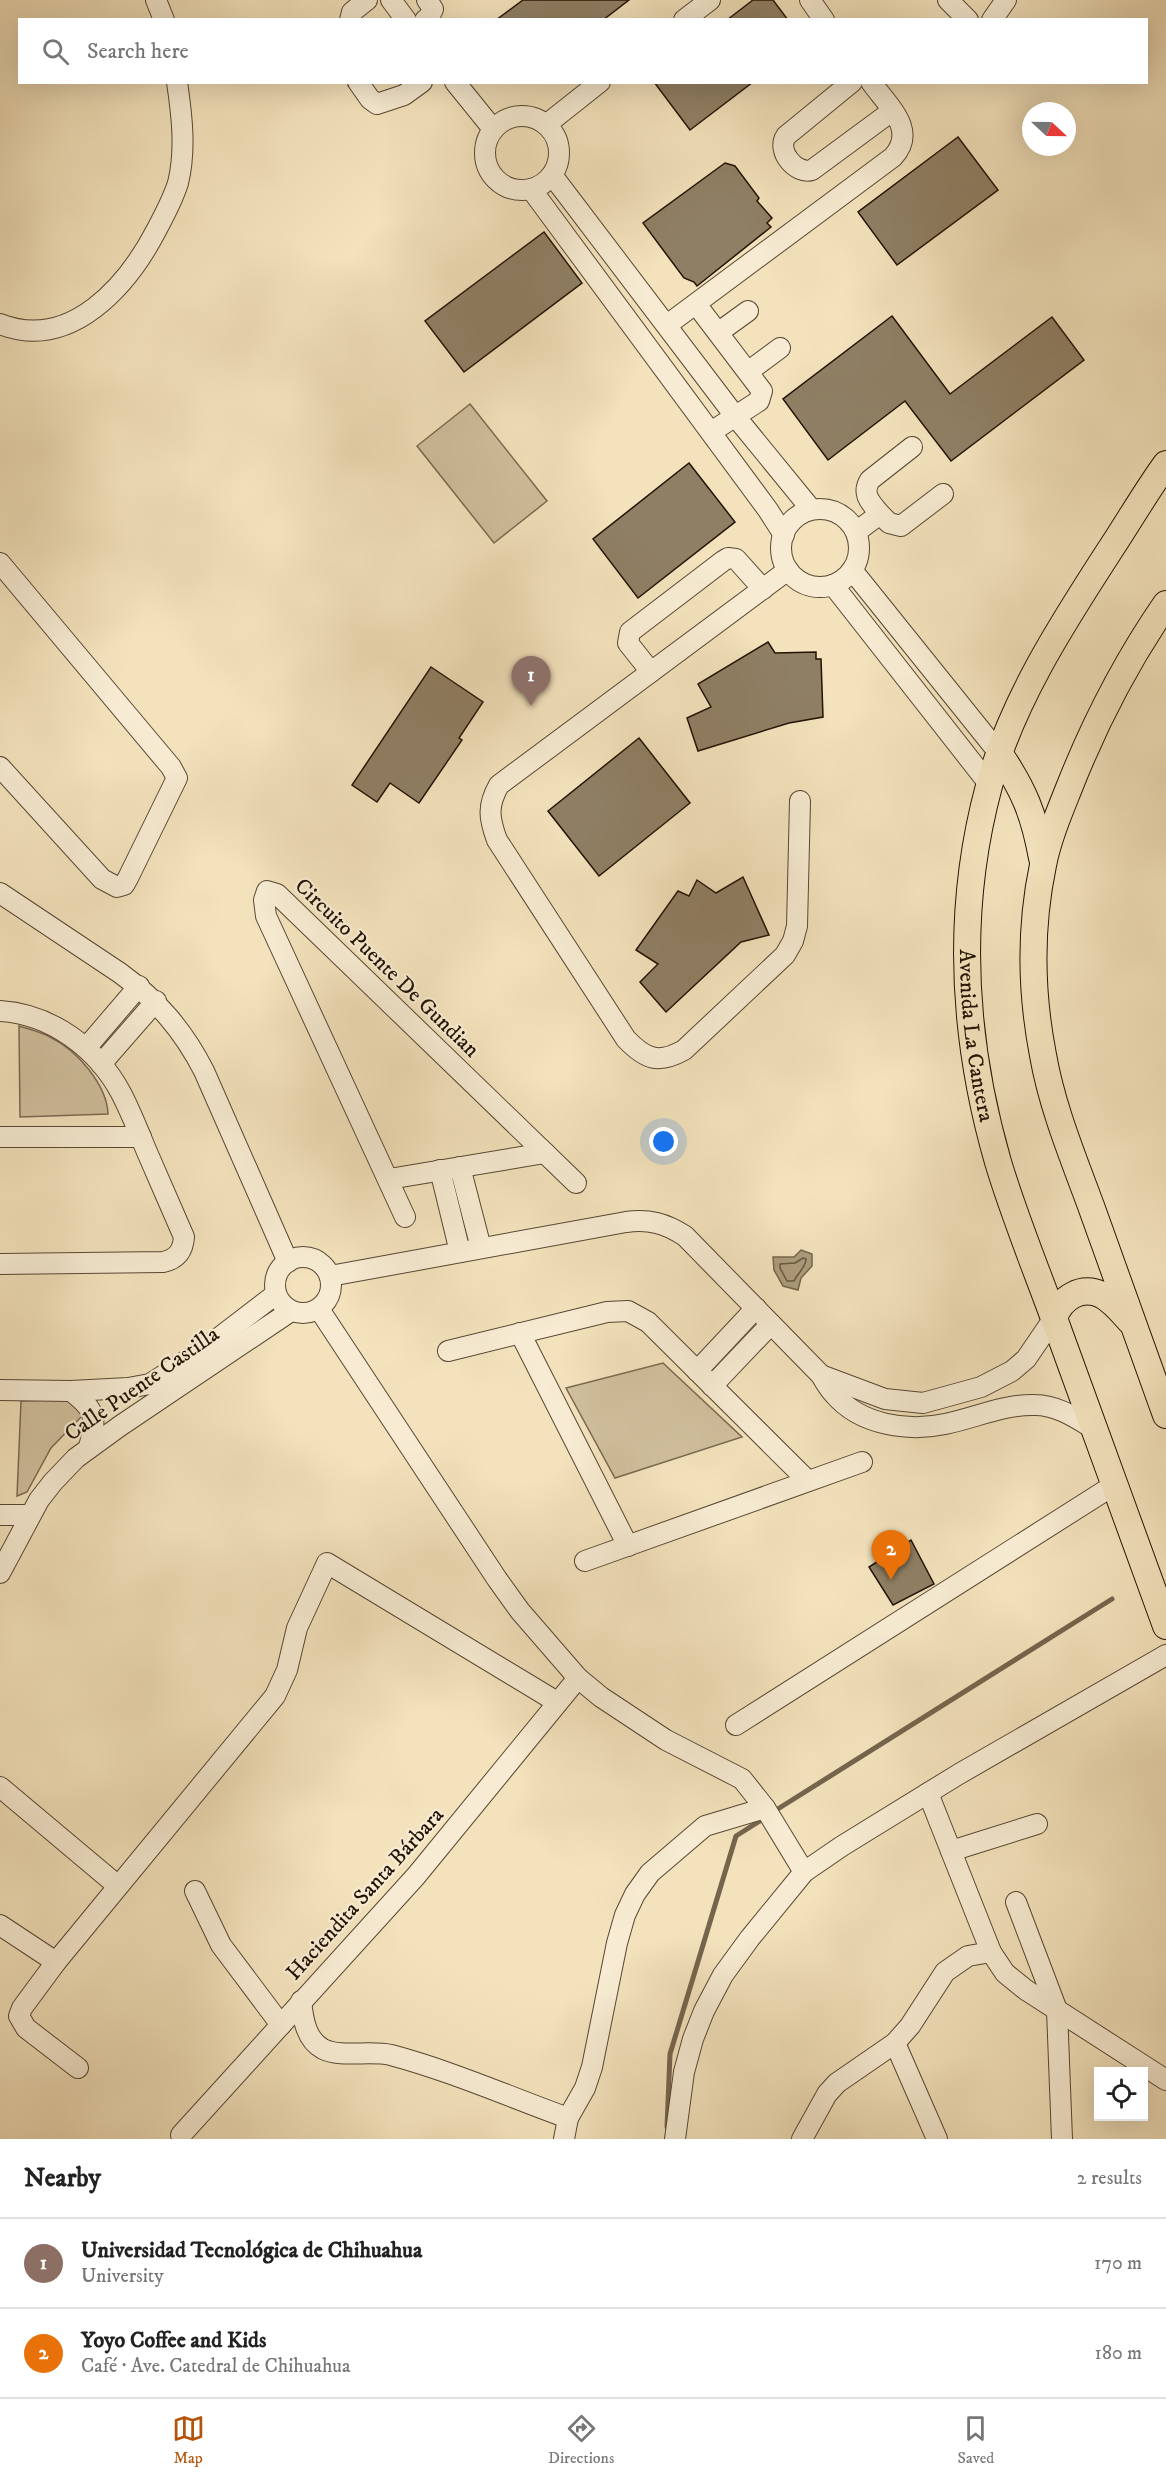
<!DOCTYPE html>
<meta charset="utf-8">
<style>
:root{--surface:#fff;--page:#f2f2f2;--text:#222;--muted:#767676;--line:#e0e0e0;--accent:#b45309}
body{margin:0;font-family:"IM FELL DW Pica",serif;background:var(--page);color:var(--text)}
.controls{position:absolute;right:18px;bottom:18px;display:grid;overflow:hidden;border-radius:0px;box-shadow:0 6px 24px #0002}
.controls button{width:54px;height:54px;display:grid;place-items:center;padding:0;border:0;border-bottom:2px solid var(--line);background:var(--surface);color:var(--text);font:30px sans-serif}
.compass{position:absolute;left:1022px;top:102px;width:54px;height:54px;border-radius:50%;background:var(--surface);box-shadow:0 6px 24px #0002;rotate:112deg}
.you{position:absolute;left:664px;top:1142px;width:21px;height:21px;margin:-15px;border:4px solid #fff;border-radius:50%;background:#1a73e8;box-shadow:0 0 0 9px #1a73e833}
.badge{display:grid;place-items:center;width:39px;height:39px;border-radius:50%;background:var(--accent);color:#fff;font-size:20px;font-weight:700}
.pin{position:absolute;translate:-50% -50px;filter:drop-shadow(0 2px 3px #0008)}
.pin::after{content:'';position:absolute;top:32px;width:21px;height:18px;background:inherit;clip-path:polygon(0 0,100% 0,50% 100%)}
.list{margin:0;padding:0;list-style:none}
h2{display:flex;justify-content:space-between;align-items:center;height:78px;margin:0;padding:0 24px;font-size:26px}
h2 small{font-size:20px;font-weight:400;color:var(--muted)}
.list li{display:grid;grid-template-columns:39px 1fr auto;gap:18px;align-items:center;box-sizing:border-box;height:90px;padding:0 24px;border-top:2px solid var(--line)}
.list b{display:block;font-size:22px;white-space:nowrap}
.list p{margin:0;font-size:20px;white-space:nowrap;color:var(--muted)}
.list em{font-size:20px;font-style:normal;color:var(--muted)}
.icon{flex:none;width:33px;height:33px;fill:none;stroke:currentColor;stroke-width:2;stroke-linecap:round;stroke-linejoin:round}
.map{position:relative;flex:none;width:1166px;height:2139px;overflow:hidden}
.search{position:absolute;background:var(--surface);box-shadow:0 6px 24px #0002;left:18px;right:18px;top:18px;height:66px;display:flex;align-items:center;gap:15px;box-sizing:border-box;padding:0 21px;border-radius:0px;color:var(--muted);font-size:22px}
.sheet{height:258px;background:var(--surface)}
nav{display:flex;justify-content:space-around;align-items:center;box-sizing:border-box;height:84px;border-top:2px solid var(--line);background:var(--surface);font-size:16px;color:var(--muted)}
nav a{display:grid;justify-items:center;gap:3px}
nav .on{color:var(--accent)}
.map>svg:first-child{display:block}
.green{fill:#d0bf9d;stroke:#7a6950;stroke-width:1.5}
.water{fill:#ac9c7d;stroke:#75654d;stroke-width:1.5}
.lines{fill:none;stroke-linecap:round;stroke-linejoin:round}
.shore{stroke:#685840;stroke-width:1.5}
.stream{stroke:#75654d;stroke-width:5}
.building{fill:#8f7f64;stroke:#231304;stroke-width:1.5}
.minor-casing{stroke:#574732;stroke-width:22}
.major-casing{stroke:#231304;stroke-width:28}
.minor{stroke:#f7ecd3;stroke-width:20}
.major{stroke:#f3e2bc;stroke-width:26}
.labels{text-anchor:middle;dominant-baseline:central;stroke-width:4.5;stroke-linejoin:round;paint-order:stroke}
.street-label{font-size:22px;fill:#231304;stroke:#f7ecd3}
</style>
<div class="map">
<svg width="1166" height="2139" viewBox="0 0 1166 2139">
<rect width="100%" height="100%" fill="#f3e2bc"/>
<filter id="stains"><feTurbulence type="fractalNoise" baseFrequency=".00333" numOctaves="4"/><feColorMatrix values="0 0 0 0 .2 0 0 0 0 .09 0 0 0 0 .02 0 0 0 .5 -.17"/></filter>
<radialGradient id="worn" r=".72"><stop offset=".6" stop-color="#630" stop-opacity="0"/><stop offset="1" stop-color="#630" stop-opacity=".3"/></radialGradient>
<g class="green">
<polygon points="470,404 547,501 494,543 417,446"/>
<path d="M 19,1026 C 29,1029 41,1032 50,1037 C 77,1050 107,1085 108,1114 L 20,1117 Z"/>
<polygon points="663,1363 742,1437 615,1478 566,1388"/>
<polygon points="71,1399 83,1415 51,1448 27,1492 17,1496 21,1401"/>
</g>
<polygon class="water" points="801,1250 812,1254 812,1266 801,1278 798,1290 783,1286 774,1270 773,1257 794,1257"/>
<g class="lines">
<path class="shore" d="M 803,1258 L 806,1259 C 806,1267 797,1274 794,1281 L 787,1281 L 780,1268 L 780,1264 L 795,1263 Z"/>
<g class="stream">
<polyline points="773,1812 1112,1599"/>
<polyline points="667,2127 670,2054 736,1836 766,1817"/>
</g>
</g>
<g class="building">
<polygon points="523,0 629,0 603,20 496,20"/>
<polygon points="753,0 773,0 788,20 727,20"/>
<polygon points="654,82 753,82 690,130"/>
<polygon points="958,137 998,190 897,265 858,212"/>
<polygon points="725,163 735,166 759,198 757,201 772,218 767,223 771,227 697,286 694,282 684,278 643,223"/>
<polygon points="544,232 582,283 464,372 425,321"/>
<polygon points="892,316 950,394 1052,317 1084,360 951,461 905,401 828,460 783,399"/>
<polygon points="689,463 735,522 638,598 593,539"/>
<polygon points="768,642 775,653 816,652 816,659 821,659 823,717 789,723 698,751 687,718 711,707 698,684"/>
<polygon points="431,667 483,702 459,738 462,740 419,803 390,783 377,802 352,785"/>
<polygon points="639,738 690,803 599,876 548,811"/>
<polygon points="743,877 769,935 741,942 666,1012 640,982 658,964 636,950 678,891 689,896 697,880 716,893"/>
<polygon points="911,1540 934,1584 893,1605 869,1567"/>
</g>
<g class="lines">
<g class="minor-casing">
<g id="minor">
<polyline points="156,0 164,20"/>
<polyline points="391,0 406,20"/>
<polyline points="810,0 824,20"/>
<polyline points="948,0 968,20"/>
<polyline points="350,20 352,12 367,0"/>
<polyline points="425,20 430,16 433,9 427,0"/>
<polyline points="684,20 710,0"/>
<polyline points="992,20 1006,0"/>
<polyline points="358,82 370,99 377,104 404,95 422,82"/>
<polyline points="455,82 493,129"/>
<path d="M 852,82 L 786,136 C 776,151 796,175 812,170 L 892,111"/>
<circle cx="522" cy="153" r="37"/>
<polyline points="547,124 600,82"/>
<polyline points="552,175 735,416 811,509"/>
<polyline points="531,189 768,510 784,535"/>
<polyline points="696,304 762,391 759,401 711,432"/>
<path d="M 0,324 C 71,352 128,285 157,229 C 165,214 173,199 178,183 C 186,150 182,116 177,82"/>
<path d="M 667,325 L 893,157 C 918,130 888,106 871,82"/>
<polyline points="719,332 748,311"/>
<polyline points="749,371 780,348"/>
<circle cx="820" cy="548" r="39"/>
<path d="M 880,514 C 871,503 861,494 870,480 L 912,447"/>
<polyline points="856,532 880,514 889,523 901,526 943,494"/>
<polyline points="0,563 171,767 177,778 128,878 124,885 117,887 102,879 0,767"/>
<path d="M 788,570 L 499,785 C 487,806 489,818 497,840 L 626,1039 C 646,1060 659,1064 684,1050 L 785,955 L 793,941 L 797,926 L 800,801"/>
<polyline points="852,570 999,753"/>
<polyline points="833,585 989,784"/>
<polyline points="651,672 628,643 630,632 723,561 728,558 736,559 763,589"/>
<path d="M 0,893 L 120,973 C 157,1000 183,1030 204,1071 L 288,1262"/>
<path d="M 0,1011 C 51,1014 97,1048 121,1093 C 131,1112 139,1133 147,1152 C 159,1180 172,1209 184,1237 C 183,1251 177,1259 163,1262 L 0,1264"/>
<polyline points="86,1048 139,986"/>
<polyline points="101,1064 156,1001"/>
<polyline points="0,1137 141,1137"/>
<polyline points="460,1167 481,1248"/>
<polyline points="440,1170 460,1252"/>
<polyline points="389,1179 545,1153"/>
<polyline points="405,1217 266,916 264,900 267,891 277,894 576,1183"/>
<circle cx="303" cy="1285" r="28"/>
<path d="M 330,1276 L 626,1222 C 649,1219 665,1223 685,1236 L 821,1375 C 825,1382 829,1389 834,1394 C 860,1425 908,1432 945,1424 C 975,1418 1004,1404 1035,1405 C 1057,1405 1076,1418 1094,1429"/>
<polyline points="319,1309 497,1579 520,1611 578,1678 601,1697 666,1740 742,1779 765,1808 804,1872"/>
<polyline points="520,1333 628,1546"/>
<polyline points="448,1351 607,1312 628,1311 648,1322 808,1481"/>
<polyline points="697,1371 756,1308"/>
<polyline points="821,1375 885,1399 923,1403 981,1387 1012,1371 1026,1359 1054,1318"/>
<polyline points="712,1386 771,1324"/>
<polyline points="0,1390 71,1391 128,1388 150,1384 203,1350 276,1294"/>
<path d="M 71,1391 C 96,1410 97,1418 89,1447"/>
<polyline points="0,1515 29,1515"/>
<polyline points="585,1561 862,1462"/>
<polyline points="0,1573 39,1500 53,1482 76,1458 120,1426 291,1311"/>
<polyline points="736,1725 1114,1485"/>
<polyline points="0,1787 118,1886"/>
<polyline points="928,1793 991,1952 1005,1973 1026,1990 1166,2080"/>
<polyline points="951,1851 1037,1824"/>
<polyline points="195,1891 221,1945 281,2025"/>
<polyline points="1016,1902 1057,2010 1062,2139"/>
<polyline points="0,1925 56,1962"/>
<path d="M 301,2001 C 303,2019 306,2040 323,2049 C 341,2058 370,2050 391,2055 C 451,2071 510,2097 568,2118"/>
<polyline points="895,2043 937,2139"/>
<polyline points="78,2068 26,2028 19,2016 22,2008 56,1962 275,1696 287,1670 297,1628 327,1563 557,1702"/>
<polyline points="181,2135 416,1876 578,1678"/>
<polyline points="564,2139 568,2118 585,2088 592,2067 617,1943 625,1915 635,1894 650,1873 705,1826 765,1808"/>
<polyline points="675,2139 684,2072 693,2039 704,2011 723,1975 750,1938 804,1872 842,1846 959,1774 1166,1655"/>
<polyline points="802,2139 827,2094 837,2083 895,2043 910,2026 945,1972 968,1956 991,1952"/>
</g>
</g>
<g class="major-casing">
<g id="major">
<path id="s1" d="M 1166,464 C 1145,493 1128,523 1108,553 C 1062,624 1011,703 989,786 C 955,912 962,1037 998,1162 C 1015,1219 1039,1276 1059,1332 C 1095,1430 1130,1528 1166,1626"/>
<path d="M 1166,604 C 1126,662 1095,722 1069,788 C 1059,813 1048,839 1043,865 C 1030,927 1031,993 1043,1055 C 1052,1107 1073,1157 1091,1206 C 1116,1276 1141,1346 1166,1415"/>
<path d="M 999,753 C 1024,790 1034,814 1042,858"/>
<path d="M 1054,1318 C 1061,1298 1081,1285 1102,1295 C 1113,1301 1122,1312 1130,1321"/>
</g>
</g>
<use href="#minor" class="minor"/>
<use href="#major" class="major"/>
</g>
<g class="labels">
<g class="street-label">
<text transform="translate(387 968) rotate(44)">Circuito Puente De Gundian</text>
<text stroke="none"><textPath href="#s1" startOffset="621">Avenida La Cantera</textPath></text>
<text transform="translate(142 1384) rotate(-35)">Calle Puente Castilla</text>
<text transform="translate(365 1894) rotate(-48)">Haciendita Santa Bárbara</text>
</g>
</g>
<rect width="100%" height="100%" filter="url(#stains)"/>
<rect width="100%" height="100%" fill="url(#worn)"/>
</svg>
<div class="controls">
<button><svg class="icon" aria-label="locate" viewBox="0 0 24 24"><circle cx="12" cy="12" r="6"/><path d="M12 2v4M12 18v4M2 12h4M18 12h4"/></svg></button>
</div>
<svg class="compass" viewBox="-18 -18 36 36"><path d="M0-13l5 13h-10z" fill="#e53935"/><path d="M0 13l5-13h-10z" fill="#767676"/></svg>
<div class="you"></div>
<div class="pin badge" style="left:531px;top:706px;background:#8d6e63">1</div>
<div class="pin badge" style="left:891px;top:1580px;background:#e8710a">2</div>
<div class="search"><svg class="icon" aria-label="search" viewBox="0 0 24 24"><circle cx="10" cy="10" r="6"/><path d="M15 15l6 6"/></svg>Search here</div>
</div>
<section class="sheet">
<h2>Nearby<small>2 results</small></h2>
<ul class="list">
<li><span class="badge" style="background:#8d6e63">1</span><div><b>Universidad Tecnológica de Chihuahua</b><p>University</p></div><em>170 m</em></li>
<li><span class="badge" style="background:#e8710a">2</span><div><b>Yoyo Coffee and Kids</b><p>Café · Ave. Catedral de Chihuahua</p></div><em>180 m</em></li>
</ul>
</section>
<nav>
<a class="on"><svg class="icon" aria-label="map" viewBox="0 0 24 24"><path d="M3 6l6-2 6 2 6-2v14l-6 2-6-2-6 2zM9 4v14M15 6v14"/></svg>Map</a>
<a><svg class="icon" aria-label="directions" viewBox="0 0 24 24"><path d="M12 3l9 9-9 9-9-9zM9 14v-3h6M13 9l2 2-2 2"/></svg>Directions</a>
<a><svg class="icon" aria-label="saved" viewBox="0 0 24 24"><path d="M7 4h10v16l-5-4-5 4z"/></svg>Saved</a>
</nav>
